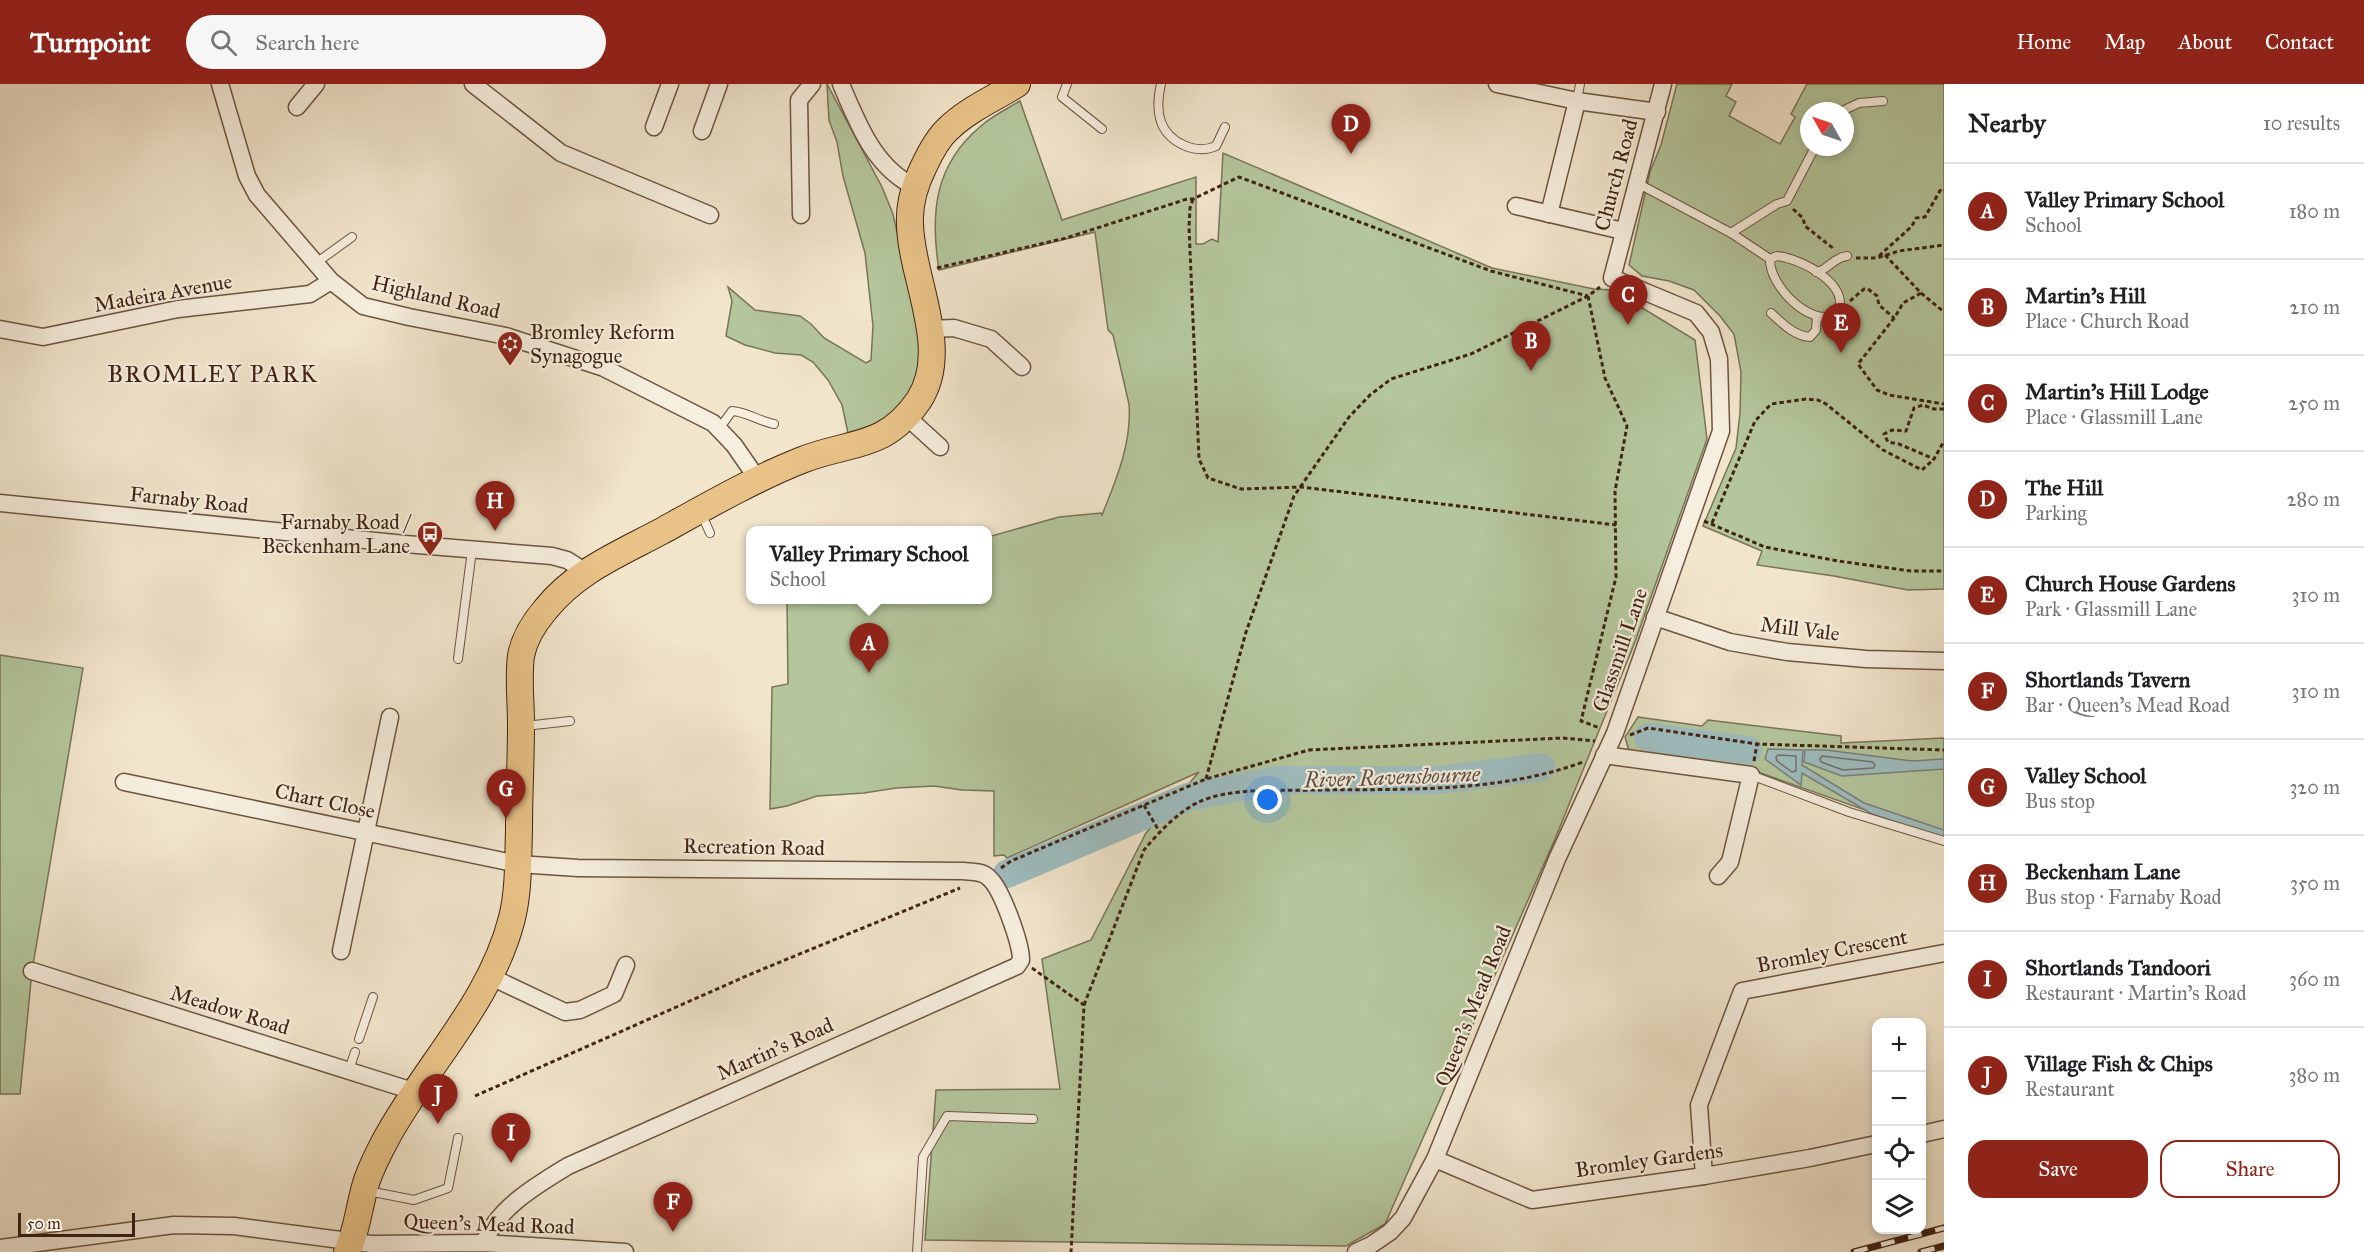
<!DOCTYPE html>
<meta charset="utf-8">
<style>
:root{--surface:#fff;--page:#f6f6f6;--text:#202124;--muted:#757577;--line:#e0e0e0;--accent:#8f2418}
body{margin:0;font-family:"IM FELL Great Primer",serif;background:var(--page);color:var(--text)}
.controls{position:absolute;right:18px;bottom:18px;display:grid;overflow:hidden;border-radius:12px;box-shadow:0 3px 9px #0003}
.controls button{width:54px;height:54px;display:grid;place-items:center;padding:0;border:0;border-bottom:2px solid var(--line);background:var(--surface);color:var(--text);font:30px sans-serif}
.compass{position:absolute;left:1800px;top:18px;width:54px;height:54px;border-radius:50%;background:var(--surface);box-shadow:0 3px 9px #0003;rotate:310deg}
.scale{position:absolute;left:18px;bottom:15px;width:117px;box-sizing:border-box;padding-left:6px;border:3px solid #412313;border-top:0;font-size:16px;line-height:21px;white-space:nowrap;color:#412313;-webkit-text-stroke:4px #f6eede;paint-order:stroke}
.you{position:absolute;left:1268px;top:716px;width:21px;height:21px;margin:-15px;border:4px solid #fff;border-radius:50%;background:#1a73e8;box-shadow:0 0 0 9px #1a73e833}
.badge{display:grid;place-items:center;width:39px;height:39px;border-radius:50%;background:var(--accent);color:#fff;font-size:20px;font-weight:700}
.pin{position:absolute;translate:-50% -50px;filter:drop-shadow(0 2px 3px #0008)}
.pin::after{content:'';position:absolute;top:32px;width:21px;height:18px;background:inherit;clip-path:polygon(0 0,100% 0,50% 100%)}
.popup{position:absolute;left:746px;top:442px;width:246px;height:78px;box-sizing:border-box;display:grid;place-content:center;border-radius:12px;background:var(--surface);filter:drop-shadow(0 2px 4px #0005);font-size:20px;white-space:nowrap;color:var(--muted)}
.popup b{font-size:22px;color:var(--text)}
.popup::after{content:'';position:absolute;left:50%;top:100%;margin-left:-12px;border:12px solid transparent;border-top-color:var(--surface)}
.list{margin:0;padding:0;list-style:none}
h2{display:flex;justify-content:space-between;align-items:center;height:78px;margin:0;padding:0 24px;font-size:26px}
h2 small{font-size:20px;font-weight:400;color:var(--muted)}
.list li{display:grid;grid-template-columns:39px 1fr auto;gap:18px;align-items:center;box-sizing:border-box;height:96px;padding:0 24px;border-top:2px solid var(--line)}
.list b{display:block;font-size:22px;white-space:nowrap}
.list p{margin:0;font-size:20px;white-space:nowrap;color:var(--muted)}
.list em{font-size:20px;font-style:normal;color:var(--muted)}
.actions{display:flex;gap:12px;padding:18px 24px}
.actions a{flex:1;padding:14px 0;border:2px solid var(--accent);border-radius:18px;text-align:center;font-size:21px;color:var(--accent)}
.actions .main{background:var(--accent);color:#fff}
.icon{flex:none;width:33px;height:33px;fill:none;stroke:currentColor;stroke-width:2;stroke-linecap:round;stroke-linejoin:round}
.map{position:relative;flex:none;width:1944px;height:1168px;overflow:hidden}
header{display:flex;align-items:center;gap:36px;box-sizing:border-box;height:84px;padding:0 30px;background:var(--accent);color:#fff}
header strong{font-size:28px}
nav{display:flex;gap:33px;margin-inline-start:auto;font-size:21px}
.search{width:420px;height:54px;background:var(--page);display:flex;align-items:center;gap:15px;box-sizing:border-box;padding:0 21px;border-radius:33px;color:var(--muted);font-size:22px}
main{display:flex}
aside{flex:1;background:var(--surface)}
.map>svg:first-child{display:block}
.green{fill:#b4c69c;stroke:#7a7458;stroke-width:1.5;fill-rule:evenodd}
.water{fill:#9ebdc0;stroke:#797f7b;stroke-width:1.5}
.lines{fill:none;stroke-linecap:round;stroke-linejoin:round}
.shore{stroke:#70706a;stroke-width:1.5}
.river{stroke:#9ebdc0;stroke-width:28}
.service-casing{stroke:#6d5441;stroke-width:10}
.minor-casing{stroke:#6d5441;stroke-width:19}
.primary-casing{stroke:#412313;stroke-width:28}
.path{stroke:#412313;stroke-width:3;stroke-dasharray:4.5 3;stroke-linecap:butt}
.service{stroke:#f6eede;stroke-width:8}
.minor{stroke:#f6eede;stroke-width:16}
.primary{stroke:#e8c286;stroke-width:26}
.rail-casing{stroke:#412313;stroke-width:7}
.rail{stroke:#f6eede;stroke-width:4.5;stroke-dasharray:14;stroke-linecap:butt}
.labels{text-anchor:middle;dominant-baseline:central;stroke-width:4.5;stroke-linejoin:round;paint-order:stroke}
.street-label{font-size:21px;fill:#412313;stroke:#f6eede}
.poi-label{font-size:21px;fill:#412313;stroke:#f6eede;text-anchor:start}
.water-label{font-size:22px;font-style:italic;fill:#5d5147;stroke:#f6eede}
.quarter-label{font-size:24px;letter-spacing:1.5px;fill:#412313;stroke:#f6eede}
</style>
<header>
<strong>Turnpoint</strong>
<div class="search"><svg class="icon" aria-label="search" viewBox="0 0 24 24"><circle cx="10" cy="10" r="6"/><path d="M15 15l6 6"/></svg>Search here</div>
<nav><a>Home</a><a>Map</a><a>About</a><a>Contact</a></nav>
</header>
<main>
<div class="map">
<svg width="1944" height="1168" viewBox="0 0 1944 1168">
<rect width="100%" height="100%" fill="#f1e5cc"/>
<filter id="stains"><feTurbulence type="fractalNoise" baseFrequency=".00333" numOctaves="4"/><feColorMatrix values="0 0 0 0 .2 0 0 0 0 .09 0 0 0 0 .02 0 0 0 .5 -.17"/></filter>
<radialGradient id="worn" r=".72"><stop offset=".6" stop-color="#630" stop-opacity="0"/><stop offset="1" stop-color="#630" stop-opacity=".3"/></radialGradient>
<g class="green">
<polygon points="827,0 882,103 893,130 924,269 912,310 894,330 877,340 848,349 842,321 828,296 813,278 801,271 775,269 745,261 726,252 732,217 728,203 755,226 800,232 811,240 824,254 866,279 871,276 873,242 865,169 843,92 837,58 829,36"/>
<path d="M 1677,0 L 1732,0 L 1726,12 L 1736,18 L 1729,32 L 1780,60 L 1795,33 L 1791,30 L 1807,0 L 1944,0 L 1944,505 L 1908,506 L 1834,492 L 1757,481 L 1762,467 L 1703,442 L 1736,364 L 1740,329 L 1741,288 L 1734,250 L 1720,232 L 1694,206 L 1669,197 L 1642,192 L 1629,181 L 1650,88 L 1661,61 ZM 1809,27 L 1845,27 L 1845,63 L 1809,63 Z"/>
<path d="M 1020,17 L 1062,136 L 1196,93 L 1196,160 L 1203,160 L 1212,155 L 1218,158 L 1223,69 L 1492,184 L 1594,205 L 1613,206 L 1695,256 L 1707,355 L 1635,558 L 1555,755 L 1385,1140 L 1346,1162 L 925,1156 L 936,1006 L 1060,1005 L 1042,875 L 1091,856 L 1146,749 L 1199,688 L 1007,774 L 1004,771 L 994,772 L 994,707 L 962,706 L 934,702 L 896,704 L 864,709 L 817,712 L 787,722 L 770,725 L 772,603 L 788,600 L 787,516 L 988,516 L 988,453 L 1059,433 L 1101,429 L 1102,431 C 1116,396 1132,359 1129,320 L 1113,251 L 1108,246 L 1095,148 L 939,186 C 930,130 934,81 981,42 C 992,32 1007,25 1020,17 Z"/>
<polygon points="0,571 83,584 32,887 20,1010 0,1010"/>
<polygon points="1638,633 1702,642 1708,636 1841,652 1841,659 1944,654 1944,754 1752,686 1630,670 1625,653"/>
</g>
<g class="water">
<polygon points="1768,665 1803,666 1802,681 1864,719 1944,746 1944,754 1872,730 1802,689 1801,701 1765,675"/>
<polygon points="1805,666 1826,666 1912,677 1944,675 1944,685 1842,692 1804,678"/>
</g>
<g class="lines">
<g class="shore">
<polygon points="1778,671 1796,672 1796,687 1792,688 1777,677 1776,673"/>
<polygon points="1822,672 1873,678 1875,682 1873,684 1843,686 1821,678 1820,675"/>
</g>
<g class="river">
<polyline points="1648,653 1748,666"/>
<polyline points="1007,790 1188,713 1277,696 1438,696 1541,683"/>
</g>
<g class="service-casing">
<g id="service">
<polyline points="1067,0 1062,13 1102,45"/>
<path d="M 1161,0 C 1158,12 1157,26 1161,38 C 1169,59 1196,71 1216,62 L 1225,43"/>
<polyline points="1577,17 1580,0"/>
<polyline points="1842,27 1859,19 1883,17"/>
<polyline points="1637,99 1731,149 1770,175"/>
<polyline points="1731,149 1777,120 1787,117 1815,63"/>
<path d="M 1777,172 C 1800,174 1855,202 1836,231 C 1809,243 1769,201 1770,175 Z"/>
<polyline points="316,179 352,153"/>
<path d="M 1816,188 C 1827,187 1832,174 1847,172"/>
<path d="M 1771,229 C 1782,239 1794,252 1810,253 L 1816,246 L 1817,233"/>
<path d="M 719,345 L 732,327 C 747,328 759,337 774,340"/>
<polyline points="701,429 710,449"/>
<polyline points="458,575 472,466"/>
<polyline points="525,642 570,637"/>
<polyline points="1751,691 1849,728 1944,757"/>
<polyline points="359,955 373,913"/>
<polyline points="349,986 355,968"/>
<polyline points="368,1107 414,1116 448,1104 458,1054"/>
<polyline points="917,1168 923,1073 947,1032 1033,1035"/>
</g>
</g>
<g class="minor-casing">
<g id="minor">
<polyline points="220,0 247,92 257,111 331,197 363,222 409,233 506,252 604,284 713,339 734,361 759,397"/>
<polyline points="473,0 561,69 710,131"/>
<path d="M 841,0 C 858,40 874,83 915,103"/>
<polyline points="1497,0 1577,17 1657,28"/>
<polyline points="297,23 316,0"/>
<polyline points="654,43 670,0"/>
<polyline points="702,47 719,0"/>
<polyline points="1516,122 1623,147"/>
<polyline points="1549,130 1577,17"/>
<polyline points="801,131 799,16 812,0"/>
<polyline points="0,245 43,253 178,225 310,210 331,197"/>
<polyline points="930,245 954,244 991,255 1022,283"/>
<polyline points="906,332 940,363"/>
<polyline points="0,419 405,460 552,472 567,476 586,488"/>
<polyline points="1655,533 1730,558 1787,568 1866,575 1944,577"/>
<polyline points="1604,671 1751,691 1730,778 1718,792"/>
<path d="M 124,698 L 518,780 L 578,784 L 963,787 C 971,788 983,787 989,794 C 1002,805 1021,860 1021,876 L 1017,882 L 568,1082 C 537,1101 497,1124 484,1159"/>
<polyline points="341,867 390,633"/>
<polyline points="32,887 416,1008"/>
<polyline points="489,892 565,928 580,926 614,910 626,881"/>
<polyline points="1922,1050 1944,1045"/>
<polyline points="1435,1075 1532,1116 1704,1092 1810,1074 1876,1060"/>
<polyline points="1704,1092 1699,1021 1742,907 1944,869"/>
<polyline points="0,1164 174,1141 234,1142 371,1160 484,1159 625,1168"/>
<polyline points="1356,1168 1371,1161 1390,1148 1403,1134 1435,1075 1557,775 1615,649 1721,347 1719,275 1711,248 1696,229 1612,194 1663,0"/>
</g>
</g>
<g class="primary-casing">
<path id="primary" d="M 347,1168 C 358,1145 359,1120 367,1096 C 372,1082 379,1068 386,1055 C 426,981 491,918 512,834 C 519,806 518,774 519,745 C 519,710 521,675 521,640 C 521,617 518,594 521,572 C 524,555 534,539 545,526 C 576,487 619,470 662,447 C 707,422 754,395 802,376 C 850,357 885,366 919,316 C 952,265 911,195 910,140 C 909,120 915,100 924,82 C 930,69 937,55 948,45 C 967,26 995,14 1017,0"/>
</g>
<g class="path">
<polyline points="1193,115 1190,124 1189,143 1199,375 1208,394 1241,405 1301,403 1616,441"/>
<polyline points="1793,125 1803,134 1805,142 1834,165"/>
<polyline points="1885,171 1921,209 1903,219 1895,233 1858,280 1877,306 1889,311 1944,320"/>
<polyline points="1879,172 1912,142 1916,134 1925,133 1941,105 1944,106"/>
<polyline points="1856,174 1877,174 1899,167 1944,161"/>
<polyline points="937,184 1066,154 1187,115 1193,115 1239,93 1491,187 1588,212"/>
<polyline points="1921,209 1944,228"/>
<polyline points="1588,212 1605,294 1627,342 1615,407 1616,493 1581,637 1600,644"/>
<polyline points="1850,217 1864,205 1868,205 1877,212 1879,221 1894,234"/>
<polyline points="1944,325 1934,325 1923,321 1914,324 1906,347 1892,346 1884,350 1888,358 1899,360 1934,375 1944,357"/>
<polyline points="1704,437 1765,463 1838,477 1911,487 1944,487"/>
<polyline points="1712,439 1755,337 1771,320 1806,315 1818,316 1826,320 1883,366 1922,386 1934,375"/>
<polyline points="1630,651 1648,644 1757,660 1944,666"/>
<polyline points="1754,677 1757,660"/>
<polyline points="1206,695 1246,548 1294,412 1349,333 1370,311 1391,295 1471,270 1588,212 1600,203"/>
<polyline points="1144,721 1159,747"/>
<polyline points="1001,784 1011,777 1206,695 1309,666 1563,654 1595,657"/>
<polyline points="1032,884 1084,921 1071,1168"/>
<path d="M 1084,921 L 1144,766 C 1158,749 1179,727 1199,718 C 1231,703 1281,707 1316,706 C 1405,705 1499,709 1583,678"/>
<polyline points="475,1012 751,890 960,804"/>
</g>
<use href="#service" class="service"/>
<use href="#minor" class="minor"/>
<use href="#primary" class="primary"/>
<g class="rail-casing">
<g id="rail">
<polyline points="1854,1168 1944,1144"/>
<polyline points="1921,1168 1944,1162"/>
</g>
</g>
<use href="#rail" class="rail"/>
</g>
<defs>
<g id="synagogue-pin" transform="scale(1.35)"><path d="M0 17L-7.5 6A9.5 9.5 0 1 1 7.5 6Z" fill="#8f2418" stroke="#f6eede"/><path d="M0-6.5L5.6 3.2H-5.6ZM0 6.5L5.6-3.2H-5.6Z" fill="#fff"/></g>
<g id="bus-pin" transform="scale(1.35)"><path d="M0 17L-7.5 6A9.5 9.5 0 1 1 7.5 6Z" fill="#8f2418" stroke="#f6eede"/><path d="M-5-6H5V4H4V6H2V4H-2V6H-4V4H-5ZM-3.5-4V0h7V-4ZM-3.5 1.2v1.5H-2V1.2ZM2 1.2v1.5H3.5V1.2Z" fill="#fff"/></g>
</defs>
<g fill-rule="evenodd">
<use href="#synagogue-pin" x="510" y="260"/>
<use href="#bus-pin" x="430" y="450"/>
</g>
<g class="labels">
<g class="street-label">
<text transform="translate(1616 91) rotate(-75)">Church Road</text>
<text transform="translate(163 209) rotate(-10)">Madeira Avenue</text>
<text transform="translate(436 213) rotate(13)">Highland Road</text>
<text transform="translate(189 416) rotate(6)">Farnaby Road</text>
<text transform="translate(1800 545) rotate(7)">Mill Vale</text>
<text transform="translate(1620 566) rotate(-71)">Glassmill Lane</text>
<text transform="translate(325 717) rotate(12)">Chart Close</text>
<text transform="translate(754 763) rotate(1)">Recreation Road</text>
<text transform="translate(1832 867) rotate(-11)">Bromley Crescent</text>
<text transform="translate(1473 922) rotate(-68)">Queen's Mead Road</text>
<text transform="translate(230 926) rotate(17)">Meadow Road</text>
<text transform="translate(775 965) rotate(-24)">Martin's Road</text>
<text transform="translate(1649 1076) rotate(-8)">Bromley Gardens</text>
<text transform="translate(489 1140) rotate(2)">Queen's Mead Road</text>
</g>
<g class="poi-label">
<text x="530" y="248">Bromley Reform<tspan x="530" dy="24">Synagogue</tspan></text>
<text x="410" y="438" text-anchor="end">Farnaby Road /<tspan x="410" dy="24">Beckenham Lane</tspan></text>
</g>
<g class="water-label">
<text transform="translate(1392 693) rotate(-2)">River Ravensbourne</text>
</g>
<g class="quarter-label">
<text x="213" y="290">BROMLEY PARK</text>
</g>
</g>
<rect width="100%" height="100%" filter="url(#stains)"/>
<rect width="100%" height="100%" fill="url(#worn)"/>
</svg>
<div class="controls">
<button>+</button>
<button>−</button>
<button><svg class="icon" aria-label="locate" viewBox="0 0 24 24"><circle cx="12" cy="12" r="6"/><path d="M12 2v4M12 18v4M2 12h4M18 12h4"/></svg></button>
<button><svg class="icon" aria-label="layers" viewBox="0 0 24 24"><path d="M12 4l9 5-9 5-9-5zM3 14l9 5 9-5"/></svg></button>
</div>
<svg class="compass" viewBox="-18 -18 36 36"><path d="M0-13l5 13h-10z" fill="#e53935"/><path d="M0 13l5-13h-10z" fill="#757577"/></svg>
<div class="scale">50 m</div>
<div class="you"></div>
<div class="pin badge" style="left:869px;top:589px">A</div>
<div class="popup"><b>Valley Primary School</b>School</div>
<div class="pin badge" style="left:1531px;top:287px">B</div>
<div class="pin badge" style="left:1628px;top:241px">C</div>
<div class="pin badge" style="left:1351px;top:70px">D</div>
<div class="pin badge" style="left:1841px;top:269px">E</div>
<div class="pin badge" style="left:673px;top:1148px">F</div>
<div class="pin badge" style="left:506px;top:735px">G</div>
<div class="pin badge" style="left:495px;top:447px">H</div>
<div class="pin badge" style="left:511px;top:1079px">I</div>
<div class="pin badge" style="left:438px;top:1040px">J</div>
</div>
<aside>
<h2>Nearby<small>10 results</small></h2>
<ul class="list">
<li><span class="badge">A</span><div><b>Valley Primary School</b><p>School</p></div><em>180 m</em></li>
<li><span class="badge">B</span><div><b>Martin's Hill</b><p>Place · Church Road</p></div><em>210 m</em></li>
<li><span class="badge">C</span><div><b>Martin's Hill Lodge</b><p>Place · Glassmill Lane</p></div><em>250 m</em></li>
<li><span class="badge">D</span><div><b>The Hill</b><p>Parking</p></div><em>280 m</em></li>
<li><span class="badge">E</span><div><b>Church House Gardens</b><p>Park · Glassmill Lane</p></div><em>310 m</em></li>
<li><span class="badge">F</span><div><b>Shortlands Tavern</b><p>Bar · Queen's Mead Road</p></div><em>310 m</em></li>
<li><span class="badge">G</span><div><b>Valley School</b><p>Bus stop</p></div><em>320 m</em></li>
<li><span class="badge">H</span><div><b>Beckenham Lane</b><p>Bus stop · Farnaby Road</p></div><em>350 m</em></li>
<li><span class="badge">I</span><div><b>Shortlands Tandoori</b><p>Restaurant · Martin's Road</p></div><em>360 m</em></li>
<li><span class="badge">J</span><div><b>Village Fish &amp; Chips</b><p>Restaurant</p></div><em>380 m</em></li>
</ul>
<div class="actions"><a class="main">Save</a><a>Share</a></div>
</aside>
</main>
